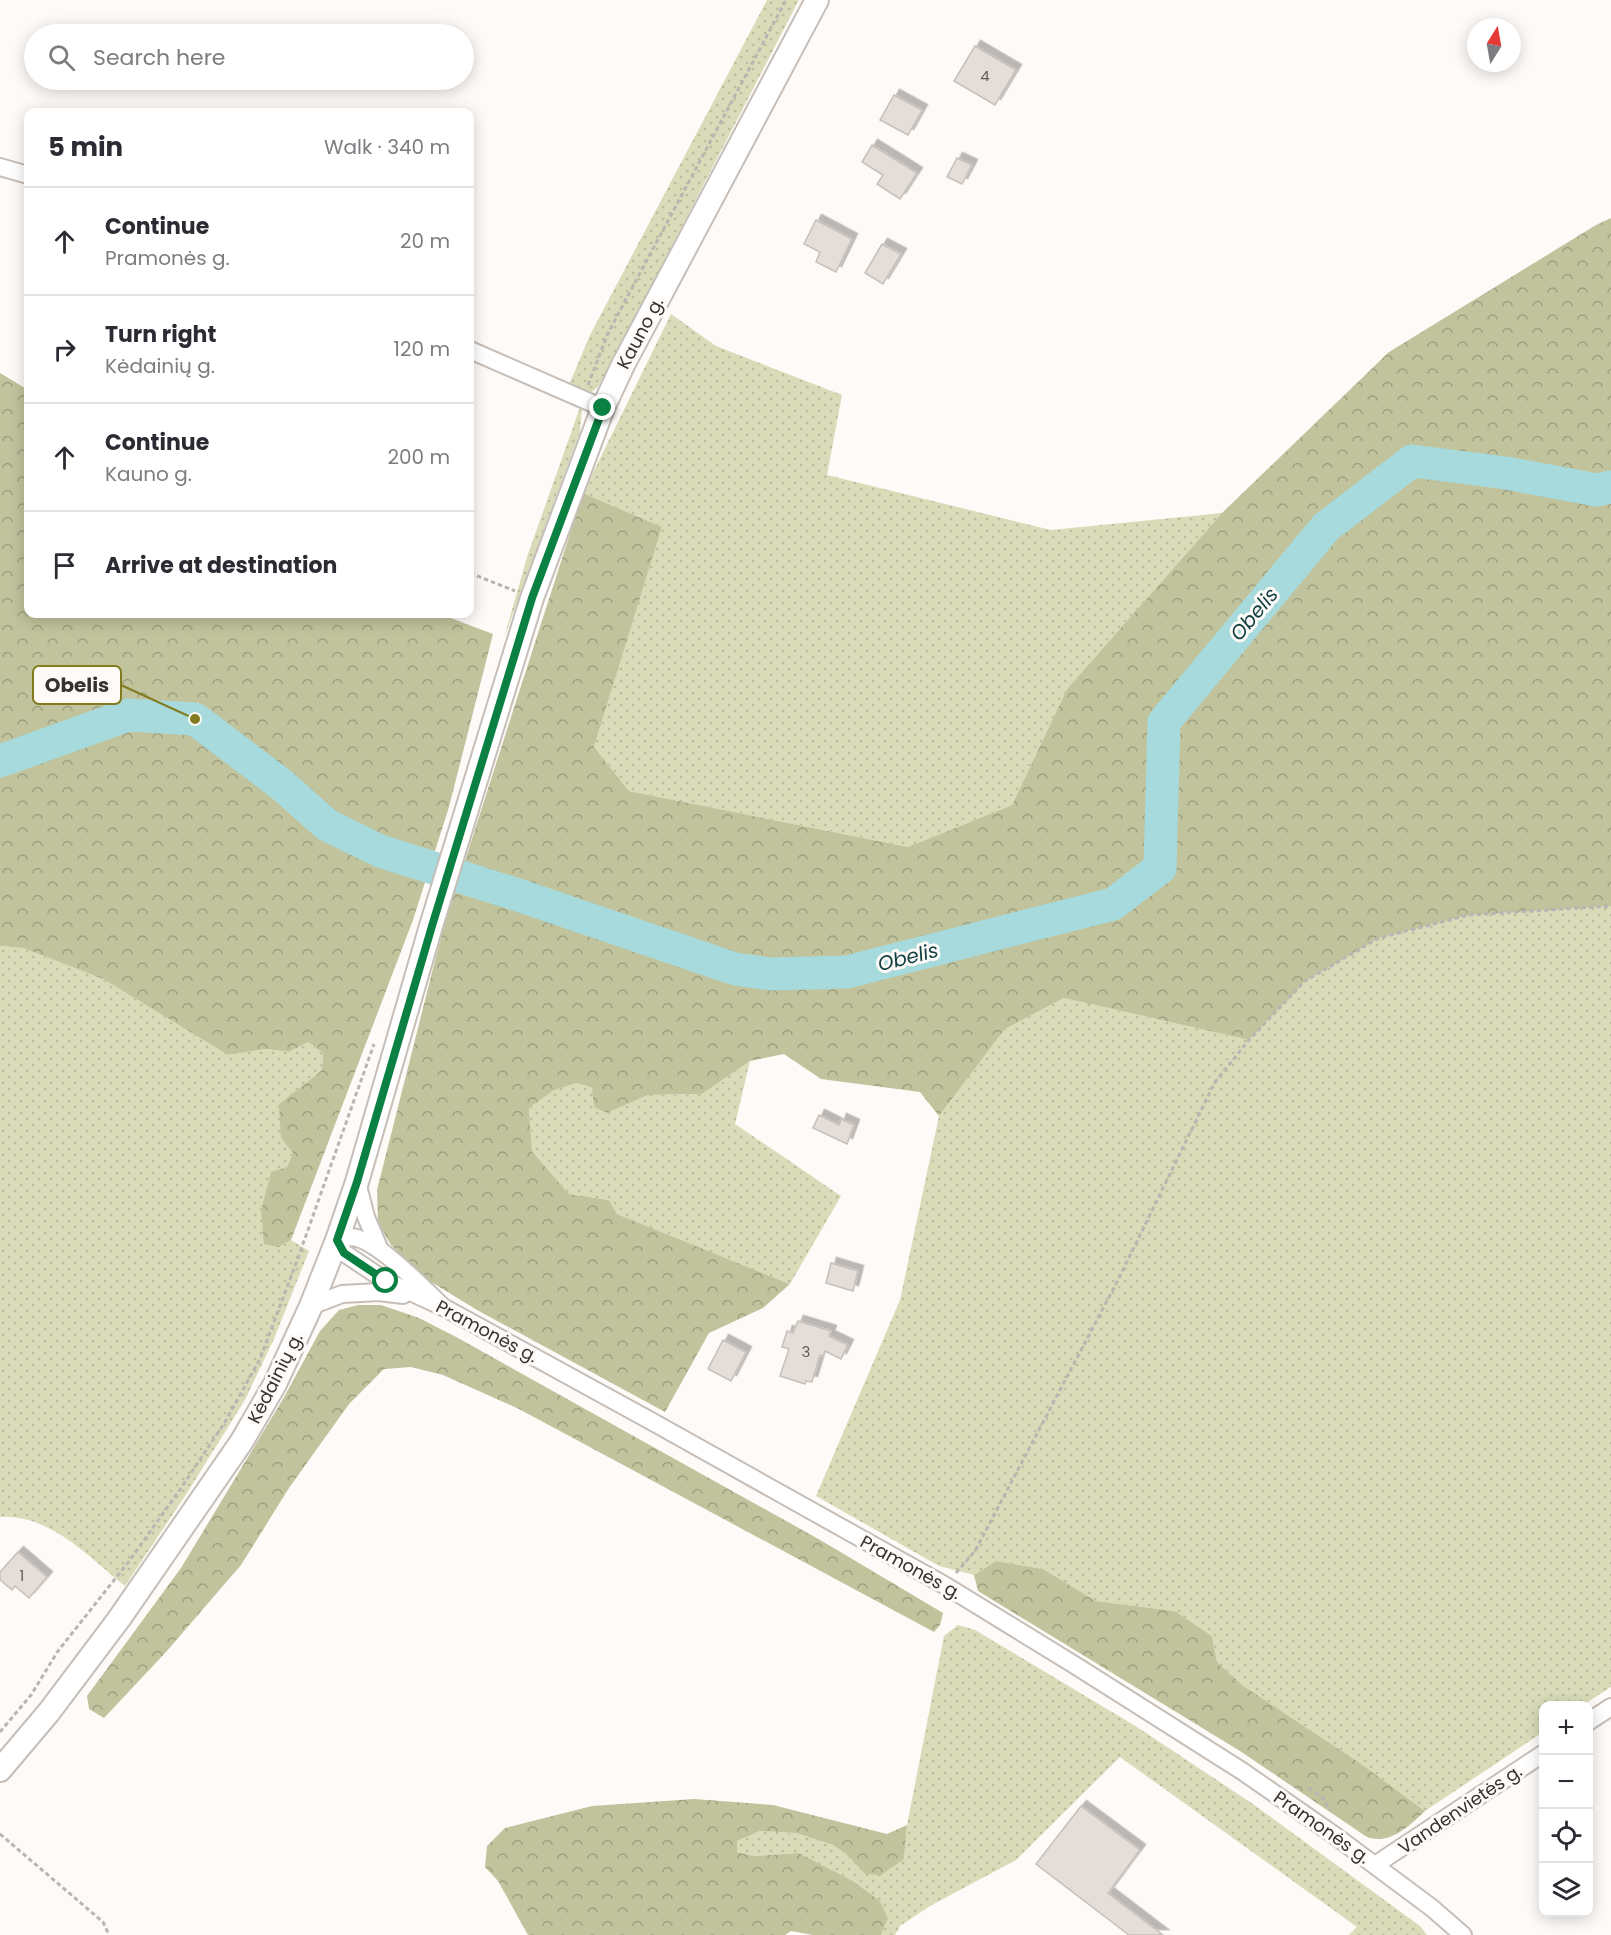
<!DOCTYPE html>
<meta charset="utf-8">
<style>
:root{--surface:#fff;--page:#f2f2f3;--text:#2b2b33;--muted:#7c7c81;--line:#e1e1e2}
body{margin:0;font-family:Poppins,sans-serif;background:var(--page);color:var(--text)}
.controls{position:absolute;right:18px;bottom:18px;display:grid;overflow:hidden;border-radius:12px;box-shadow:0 3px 15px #0003}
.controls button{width:54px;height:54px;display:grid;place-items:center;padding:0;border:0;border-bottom:2px solid var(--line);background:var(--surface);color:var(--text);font:30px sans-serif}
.compass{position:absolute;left:1467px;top:18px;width:54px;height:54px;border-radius:50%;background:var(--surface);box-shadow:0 3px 15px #0003;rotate:11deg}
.stop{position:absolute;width:18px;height:18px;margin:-14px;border:4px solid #0b8043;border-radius:50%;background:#fff}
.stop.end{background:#0b8043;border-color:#fff;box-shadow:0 2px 6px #0008}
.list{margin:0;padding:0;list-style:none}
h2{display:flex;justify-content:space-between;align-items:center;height:78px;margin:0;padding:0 24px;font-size:26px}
h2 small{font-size:20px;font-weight:400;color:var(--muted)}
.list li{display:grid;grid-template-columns:39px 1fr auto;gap:18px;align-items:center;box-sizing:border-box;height:108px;padding:0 24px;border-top:2px solid var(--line)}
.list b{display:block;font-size:22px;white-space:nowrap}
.list p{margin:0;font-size:20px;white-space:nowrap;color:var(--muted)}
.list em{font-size:20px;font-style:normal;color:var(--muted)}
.icon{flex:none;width:33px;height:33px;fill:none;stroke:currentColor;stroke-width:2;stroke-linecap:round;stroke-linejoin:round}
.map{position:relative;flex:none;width:1611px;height:1935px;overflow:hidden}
.search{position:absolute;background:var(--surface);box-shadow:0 3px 15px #0003;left:24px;top:24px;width:450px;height:66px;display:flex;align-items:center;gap:15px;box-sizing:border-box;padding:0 21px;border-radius:33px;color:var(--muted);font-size:22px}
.panel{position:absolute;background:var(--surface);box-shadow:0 3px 15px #0003;left:24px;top:108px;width:450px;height:510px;border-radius:12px}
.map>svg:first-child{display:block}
.grass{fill:url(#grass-dots)}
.forest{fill:url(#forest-crowns)}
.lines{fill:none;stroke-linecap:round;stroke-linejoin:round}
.river{stroke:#a7dadc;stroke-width:33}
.building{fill:#e4ddd8;stroke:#c6bfba;stroke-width:1.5;filter:url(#shadow)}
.street-casing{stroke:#c5beb9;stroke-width:20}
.secondary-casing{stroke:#c5beb9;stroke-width:26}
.path{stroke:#b9b5b3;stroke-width:3;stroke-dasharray:4.5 3;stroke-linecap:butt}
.street{stroke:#fff;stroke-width:16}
.secondary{stroke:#fff;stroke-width:22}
.route{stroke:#0b8043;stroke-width:8}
.labels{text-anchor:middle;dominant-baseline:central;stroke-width:6;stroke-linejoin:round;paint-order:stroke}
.number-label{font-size:15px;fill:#615d5a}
.street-label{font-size:18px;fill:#353230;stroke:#fefaf7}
.water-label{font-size:20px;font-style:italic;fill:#114143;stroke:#fefaf7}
.leader{fill:none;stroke:#827b20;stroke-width:2}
.callout-dot{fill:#827b20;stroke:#fefaf7;stroke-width:2}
.callout{fill:#fefaf7;stroke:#827b20;stroke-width:2}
.callout-label{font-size:20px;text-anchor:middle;font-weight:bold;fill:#353230}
</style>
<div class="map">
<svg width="1611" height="1935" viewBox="0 0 1611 1935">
<defs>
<pattern id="grass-dots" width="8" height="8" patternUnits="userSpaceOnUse" patternTransform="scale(1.5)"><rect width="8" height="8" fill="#d9dcb8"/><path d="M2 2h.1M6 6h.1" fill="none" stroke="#bbbd9e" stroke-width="1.8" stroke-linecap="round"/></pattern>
<pattern id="forest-crowns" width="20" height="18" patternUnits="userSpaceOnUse" patternTransform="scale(1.5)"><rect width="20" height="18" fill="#c0c39c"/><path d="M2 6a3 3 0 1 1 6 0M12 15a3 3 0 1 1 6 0" fill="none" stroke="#9d9f80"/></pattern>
<filter id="shadow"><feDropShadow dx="5.5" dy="-5.5" stdDeviation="0" flood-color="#0004"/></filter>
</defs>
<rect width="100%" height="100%" fill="#fefaf7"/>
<g class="grass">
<polygon points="767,0 799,0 614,358 598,387 583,399 580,432 504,638 528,554 583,399 566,392 590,335"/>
<polygon points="671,314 716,346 842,395 827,475 1051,530 1222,513 1067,689 1012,805 908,847 629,791 594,747 662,527 583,493"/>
<polygon points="1611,906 1611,1687 1583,1705 1544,1706 1543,1732 1425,1811 1360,1763 1242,1685 1217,1662 1212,1636 1175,1611 1096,1601 1043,1569 996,1561 974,1575 939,1566 816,1496 900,1300 939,1116 1005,1029 1064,998 1249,1040 1305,981 1379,938 1469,915"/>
<path d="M 0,946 L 23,948 L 103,979 L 228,1055 L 266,1049 L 289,1052 L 308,1042 L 323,1053 L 322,1070 L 279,1104 L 293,1153 L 287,1167 L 279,1247 L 291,1240 L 309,1251 L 274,1339 L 245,1400 L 187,1493 L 125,1586 C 89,1557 50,1514 0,1517 Z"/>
<polygon points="750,1061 735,1124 841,1196 790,1284 617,1214 609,1200 569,1194 532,1151 529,1108 553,1090 577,1083 592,1088 607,1113 648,1095 702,1094"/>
<polygon points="958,1625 975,1630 1137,1727 1253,1804 1420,1926 1427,1935 1349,1935 1357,1927 1120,1757 1016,1860 930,1906 900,1926 895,1935 881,1935 888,1918 880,1901 853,1881 799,1853 753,1856 737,1852 737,1841 760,1831 796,1833 833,1845 846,1854 865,1874 904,1859 907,1825 944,1636"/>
</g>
<g class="forest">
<polygon points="1611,218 1611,906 1469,915 1379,938 1305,981 1249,1040 1064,998 1005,1029 939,1116 920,1092 821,1079 784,1054 750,1061 702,1094 648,1095 607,1113 594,1107 592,1088 577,1083 554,1090 529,1108 532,1151 569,1194 609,1200 617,1214 790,1284 763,1308 709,1333 665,1412 477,1310 423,1277 391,1245 378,1223 377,1190 443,929 583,493 662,527 594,747 629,791 908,847 1012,805 1067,689 1222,513 1389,352 1596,225"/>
<polygon points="0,373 28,390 28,614 440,614 493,634 449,807 413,920 291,1240 279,1247 264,1244 261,1211 271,1172 287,1167 293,1153 281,1138 279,1104 322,1070 323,1053 308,1042 289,1052 266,1049 228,1055 103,979 23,948 0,946"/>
<polygon points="358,1305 381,1305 419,1318 458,1338 822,1541 943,1613 940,1625 934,1632 519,1409 443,1375 411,1367 384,1369 349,1404 289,1488 241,1565 166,1652 104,1718 89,1709 87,1696 181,1568 283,1399 320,1331 339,1310"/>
<path d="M 996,1561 L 1043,1569 L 1096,1601 L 1175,1611 L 1212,1636 L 1217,1662 L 1242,1685 L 1360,1763 L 1425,1811 C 1411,1824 1392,1844 1370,1838 C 1366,1837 1361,1833 1358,1831 L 1240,1751 L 978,1591 L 974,1575 Z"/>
<polygon points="694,1799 773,1805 887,1834 907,1825 904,1859 881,1875 865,1874 846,1854 833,1845 796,1833 760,1831 737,1841 737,1852 753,1856 799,1853 853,1881 880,1901 888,1918 881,1935 813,1935 791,1931 785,1935 528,1935 498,1881 485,1867 487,1846 505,1828 592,1806"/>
</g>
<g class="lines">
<polyline class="river" points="0,761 128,715 195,719 282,785 327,825 380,851 521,896 735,969 771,974 847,972 1113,904 1160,868 1164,722 1326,527 1412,461 1506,473 1597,490 1611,487"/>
</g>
<g class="building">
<polygon points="975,46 1016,70 995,105 954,81"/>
<polygon points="894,95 922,110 908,135 880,120"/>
<polygon points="872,145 917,173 900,199 877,184 883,175 862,162"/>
<polygon points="957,158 972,165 962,184 947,177"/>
<polygon points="816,220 852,239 836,272 816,262 820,252 804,244"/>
<polygon points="882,244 901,254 883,284 865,273"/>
<polygon points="819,1115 839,1125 841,1119 854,1125 847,1144 813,1128"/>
<polygon points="831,1263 858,1271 853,1291 826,1283"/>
<polygon points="798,1321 831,1331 829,1336 848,1345 841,1359 825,1351 823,1356 820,1355 812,1382 806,1381 805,1384 780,1376 789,1349 782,1347 787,1331 793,1333"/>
<polygon points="723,1340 746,1352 731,1381 708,1369"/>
<polygon points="18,1552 47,1577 29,1598 15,1586 12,1590 0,1580 0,1572"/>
<polygon points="1081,1806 1140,1850 1108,1893 1163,1935 1129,1935 1036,1864"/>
</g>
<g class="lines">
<g class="street-casing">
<g id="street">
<polyline points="0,167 28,175"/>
<polyline points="470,350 603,408"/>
<polyline points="357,1182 366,1217 380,1250"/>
<polyline points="311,1306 342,1294 379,1292 403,1295"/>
<path d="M 443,1307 C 424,1289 376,1238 351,1237 C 347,1237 342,1239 337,1240 L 344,1253 L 386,1281 L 443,1307 L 651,1421 L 946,1586 L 1073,1664 L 1242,1771 L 1334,1835 L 1432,1908 L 1463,1935"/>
<polyline points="1588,1722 1611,1707"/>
<polyline points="1375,1865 1544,1753"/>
</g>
</g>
<g class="secondary-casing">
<polyline id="secondary" points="0,1770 49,1712 119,1619 242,1441 275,1384 311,1306 337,1240 357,1182 431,926 532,598 603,408 623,365 817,0"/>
</g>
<g class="path">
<polyline points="588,385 608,333 786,0"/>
<polyline points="470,573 515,591"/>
<polyline points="956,1573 975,1551 1117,1282 1215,1082 1249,1040 1305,981 1379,938 1469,915 1611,906"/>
<polyline points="0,1732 31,1695 58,1651 130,1560 181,1488 225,1422 260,1359 298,1258 374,1044"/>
<polyline points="1309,1788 1323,1798 1330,1810"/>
<polyline points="0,1834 103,1922 109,1935"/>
</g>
<use href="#street" class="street"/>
<use href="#secondary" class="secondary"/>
</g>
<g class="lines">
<polyline class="route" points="386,1281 344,1253 337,1240 357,1182 432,926 532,598 603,408"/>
</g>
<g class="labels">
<g class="number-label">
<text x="985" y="75">4</text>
<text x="806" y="1351">3</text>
<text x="22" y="1575">1</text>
</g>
<g class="street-label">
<text transform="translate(640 333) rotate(-62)">Kauno g.</text>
<text transform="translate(487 1331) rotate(28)">Pramonės g.</text>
<text transform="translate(275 1378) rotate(-63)">Kėdainių g.</text>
<text transform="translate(911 1567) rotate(29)">Pramonės g.</text>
<text transform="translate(1460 1809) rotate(-34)">Vandenvietės g.</text>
<text transform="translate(1322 1827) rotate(35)">Pramonės g.</text>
</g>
<g class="water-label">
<text transform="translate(1254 614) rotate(-50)">Obelis</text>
<text transform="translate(908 957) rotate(-14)">Obelis</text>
</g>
</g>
<path class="leader" d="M195 719L121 685"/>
<circle class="callout-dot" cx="195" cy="719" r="6"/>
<rect class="callout" x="33" y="666" width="88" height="38" rx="6"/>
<g class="callout-label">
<text x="77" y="692">Obelis</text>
</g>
</svg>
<div class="controls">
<button>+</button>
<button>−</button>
<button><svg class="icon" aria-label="locate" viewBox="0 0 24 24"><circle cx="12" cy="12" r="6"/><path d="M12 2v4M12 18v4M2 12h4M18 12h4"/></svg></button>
<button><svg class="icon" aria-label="layers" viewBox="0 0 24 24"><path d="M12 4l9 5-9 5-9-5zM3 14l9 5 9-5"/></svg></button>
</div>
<svg class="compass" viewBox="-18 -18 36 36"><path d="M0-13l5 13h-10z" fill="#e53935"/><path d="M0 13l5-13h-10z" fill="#7c7c81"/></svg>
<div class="stop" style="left:386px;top:1281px"></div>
<div class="stop end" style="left:603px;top:408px"></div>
<div class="search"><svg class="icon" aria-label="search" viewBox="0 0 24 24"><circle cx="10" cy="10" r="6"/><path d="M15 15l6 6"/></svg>Search here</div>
<section class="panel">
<h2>5 min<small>Walk · 340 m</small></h2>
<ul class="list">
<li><svg class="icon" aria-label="ahead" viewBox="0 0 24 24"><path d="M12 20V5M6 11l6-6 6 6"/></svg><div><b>Continue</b><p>Pramonės g.</p></div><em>20 m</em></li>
<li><svg class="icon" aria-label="right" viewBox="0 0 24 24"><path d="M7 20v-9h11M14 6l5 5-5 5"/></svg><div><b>Turn right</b><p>Kėdainių g.</p></div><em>120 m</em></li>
<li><svg class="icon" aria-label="ahead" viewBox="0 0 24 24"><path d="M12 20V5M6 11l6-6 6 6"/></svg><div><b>Continue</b><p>Kauno g.</p></div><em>200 m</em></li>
<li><svg class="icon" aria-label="arrive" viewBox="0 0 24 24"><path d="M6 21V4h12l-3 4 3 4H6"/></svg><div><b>Arrive at destination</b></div></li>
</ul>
</section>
</div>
